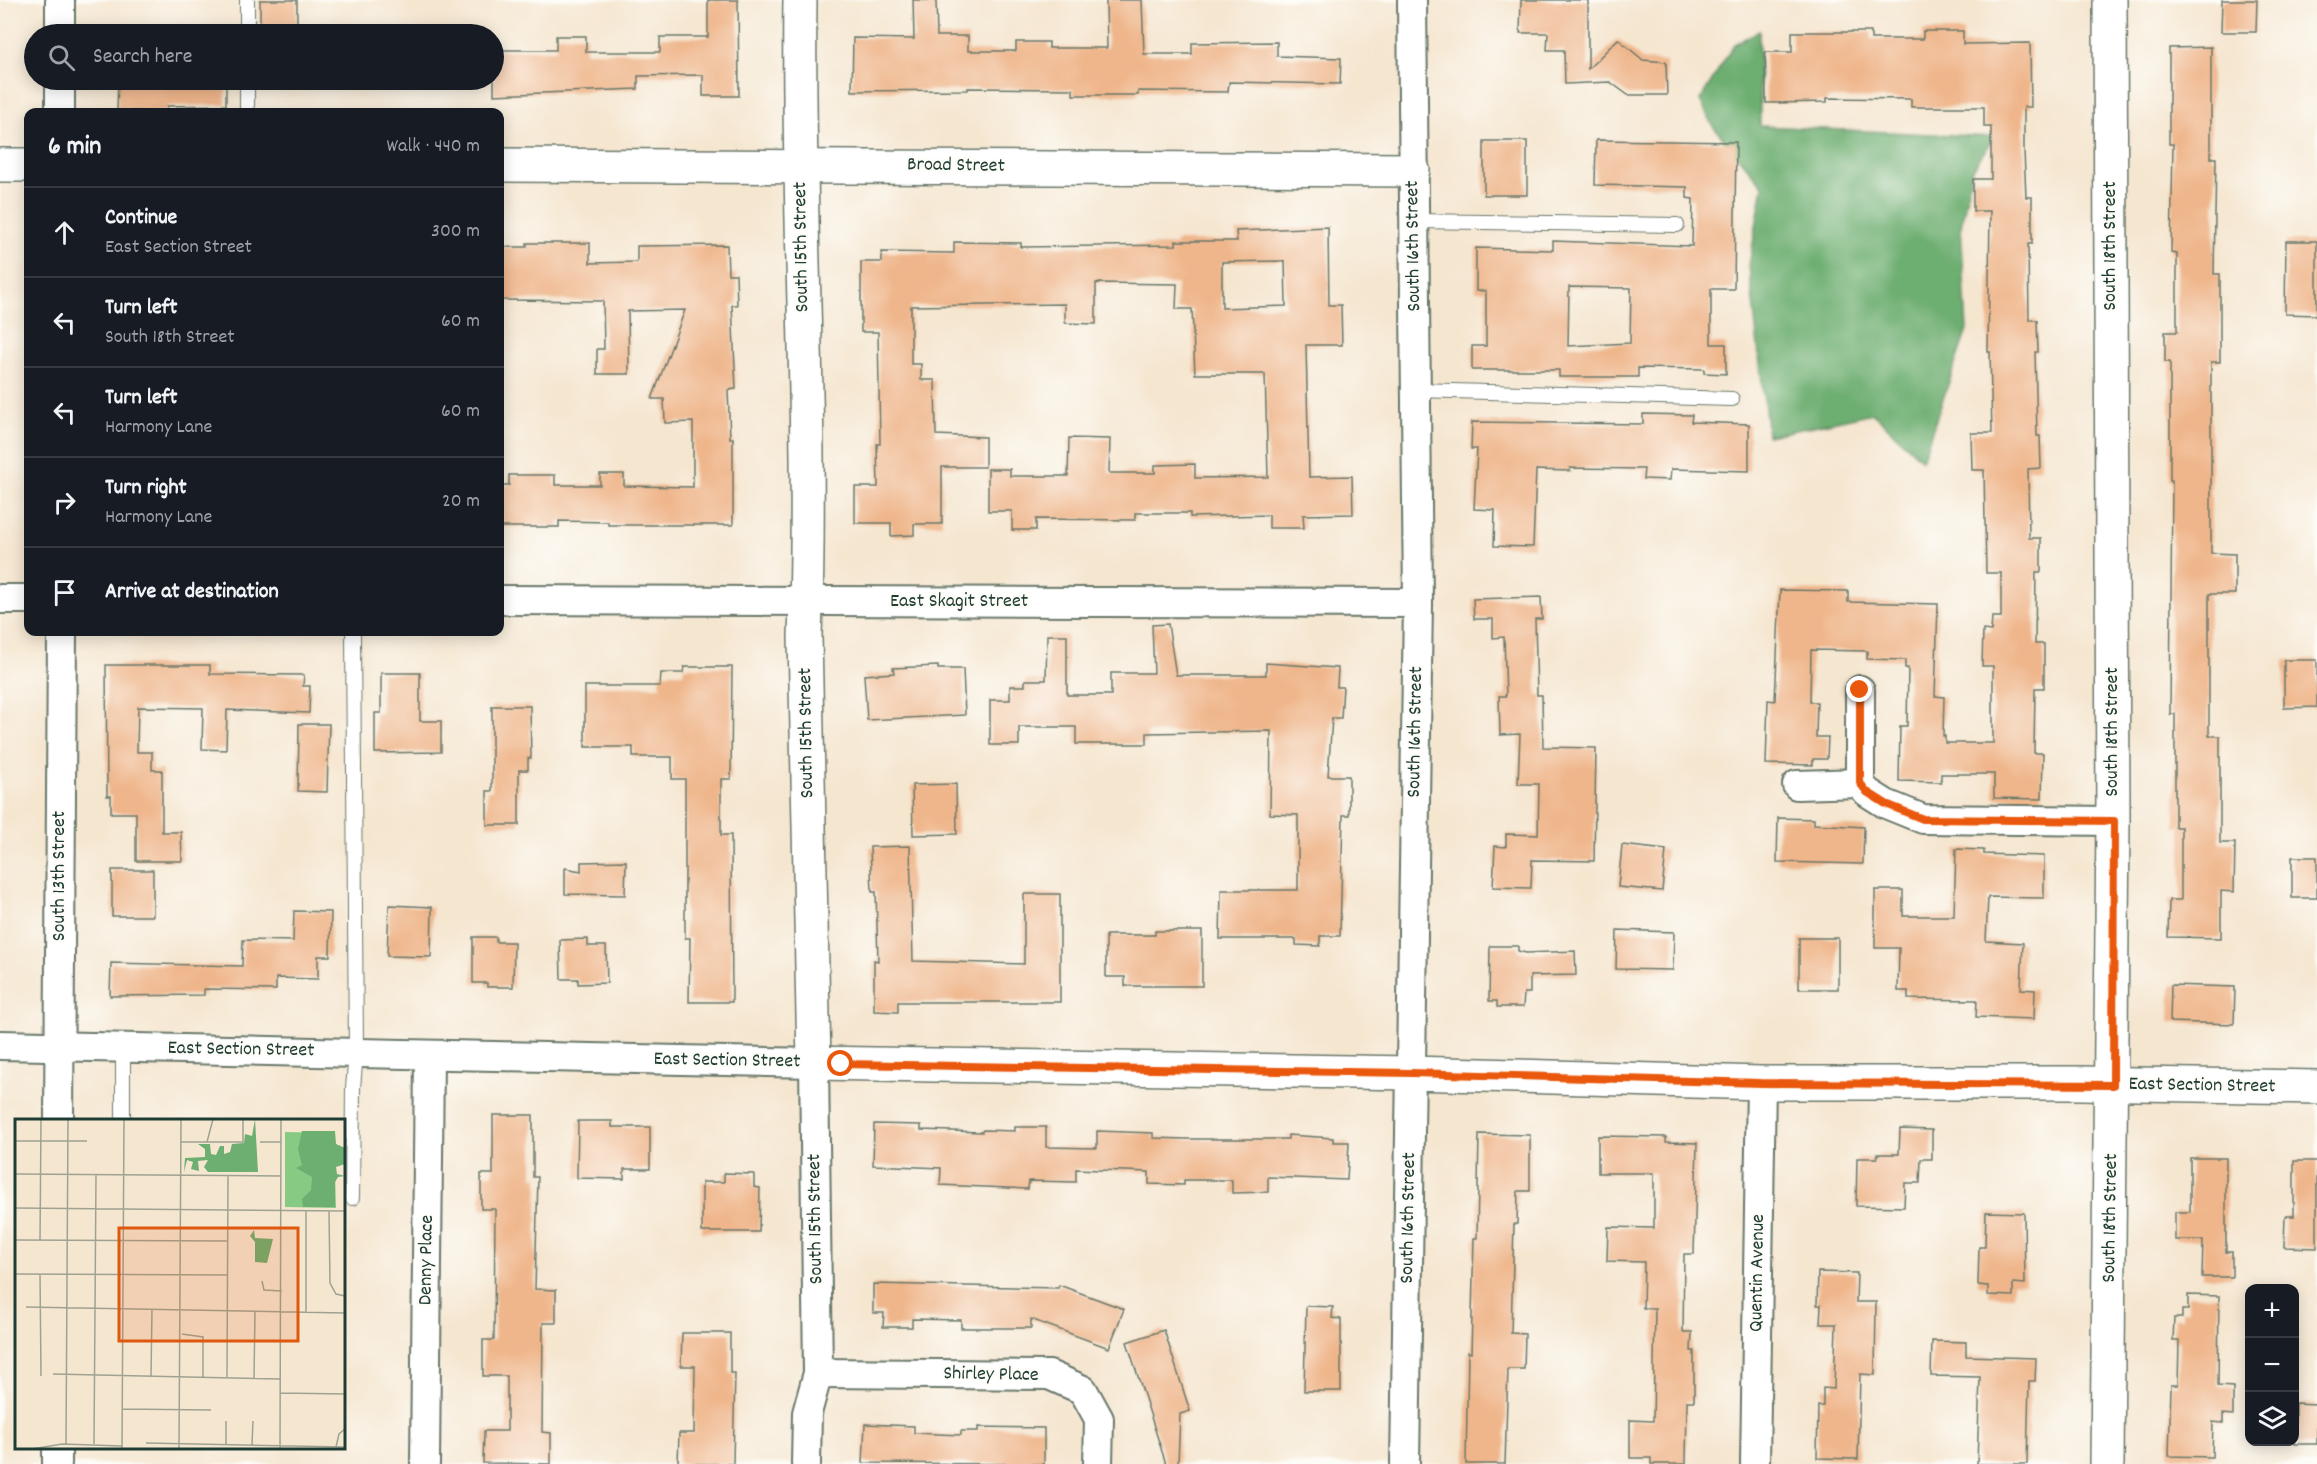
<!DOCTYPE html>
<meta charset="utf-8">
<style>
:root{--surface:#171b24;--page:#242831;--text:#f1f3f6;--muted:#9ea1a6;--line:#363941}
body{margin:0;font-family:Dekko,sans-serif;background:var(--page);color:var(--text)}
.controls{position:absolute;right:18px;bottom:18px;display:grid;overflow:hidden;border-radius:12px;box-shadow:0 3px 15px #0003}
.controls button{width:54px;height:54px;display:grid;place-items:center;padding:0;border:0;border-bottom:2px solid var(--line);background:var(--surface);color:var(--text);font:30px sans-serif}
.stop{position:absolute;width:18px;height:18px;margin:-14px;border:4px solid #ea580c;border-radius:50%;background:#fff}
.stop.end{background:#ea580c;border-color:#fff;box-shadow:0 2px 6px #0008}
.list{margin:0;padding:0;list-style:none}
h2{display:flex;justify-content:space-between;align-items:center;height:78px;margin:0;padding:0 24px;font-size:26px}
h2 small{font-size:20px;font-weight:400;color:var(--muted)}
.list li{display:grid;grid-template-columns:39px 1fr auto;gap:18px;align-items:center;box-sizing:border-box;height:90px;padding:0 24px;border-top:2px solid var(--line)}
.list b{display:block;font-size:22px;white-space:nowrap}
.list p{margin:0;font-size:20px;white-space:nowrap;color:var(--muted)}
.list em{font-size:20px;font-style:normal;color:var(--muted)}
.icon{flex:none;width:33px;height:33px;fill:none;stroke:currentColor;stroke-width:2;stroke-linecap:round;stroke-linejoin:round}
.map{position:relative;flex:none;width:2317px;height:1464px;overflow:hidden}
.search{position:absolute;background:var(--surface);box-shadow:0 3px 15px #0003;left:24px;top:24px;width:480px;height:66px;display:flex;align-items:center;gap:15px;box-sizing:border-box;padding:0 21px;border-radius:33px;color:var(--muted);font-size:22px}
.panel{position:absolute;background:var(--surface);box-shadow:0 3px 15px #0003;left:24px;top:108px;width:480px;height:528px;border-radius:12px}
.map>svg:first-child{display:block}
.forest{fill:#6dae71;stroke:#467652;stroke-width:1.5}
.building{fill:#efb68b;fill-rule:evenodd}
.lines{fill:none;stroke-linecap:round;stroke-linejoin:round}
.service-casing{stroke:#6a786b;stroke-width:16}
.minor-casing{stroke:#6a786b;stroke-width:32}
.tertiary-casing{stroke:#6a786b;stroke-width:36}
.service{stroke:#fff;stroke-width:14}
.minor{stroke:#fff;stroke-width:28}
.tertiary{stroke:#fff;stroke-width:33}
.route{stroke:#ea580c;stroke-width:8}
.labels{text-anchor:middle;dominant-baseline:central;stroke-width:4.5;stroke-linejoin:round;paint-order:stroke}
.street-label{font-size:20px;fill:#1f3d34;stroke:#fdfcf7}
.inset-road{fill:none;stroke:#9fa292;stroke-width:1.5}
.view{fill:#de580e;fill-opacity:0.15;stroke:#de580e;stroke-width:3}
.inset-edge{fill:none;stroke:#1f3d34;stroke-width:3}
</style>
<div class="map">
<svg width="2317" height="1464" viewBox="0 0 2317 1464">
<rect width="100%" height="100%" fill="#fdfcf7"/>
<filter id="ink" filterUnits="userSpaceOnUse"><feTurbulence type="fractalNoise" baseFrequency=".0167" numOctaves="2"/><feDisplacementMap in="SourceGraphic" scale="12" xChannelSelector="R" yChannelSelector="G"/><feConvolveMatrix kernelMatrix="1 2 1 2 8 2 1 2 1" color-interpolation-filters="sRGB"/></filter>
<filter id="wash" filterUnits="userSpaceOnUse"><feTurbulence type="fractalNoise" baseFrequency=".008" numOctaves="4" result="noise"/><feDisplacementMap in="SourceGraphic" scale="24" xChannelSelector="R" yChannelSelector="G"/><feGaussianBlur stdDeviation="1.35" result="paint"/><feColorMatrix in="noise" values="0 0 0 0 0 0 0 0 0 0 0 0 0 0 0 0 0 1.4 0 .05"/><feComposite in="paint" operator="in"/></filter>
<g filter="url(#wash)">
<rect width="100%" height="100%" fill="#f5e6d0"/>
<polygon class="forest" points="1759,31 1760,126 1994,137 1972,170 1961,226 1967,330 1922,460 1873,413 1768,436 1749,266 1763,186 1712,125 1700,100 1734,44"/>
<g id="blocks">
<g class="building">
<polygon points="260,0 297,0 297,27 260,28"/>
<polygon points="708,0 738,0 739,96 703,96 703,75 638,76 638,89 494,95 494,50 556,50 556,36 586,36 586,52 660,52 660,37 708,37"/>
<polygon points="913,0 936,0 937,36 968,36 968,51 1016,51 1016,42 1049,42 1049,48 1107,48 1106,0 1142,0 1144,54 1192,54 1192,43 1277,42 1277,56 1341,58 1340,84 1229,82 1228,92 1138,91 1138,95 1073,95 1073,89 968,88 968,90 852,91 853,38 914,39"/>
<polygon points="1521,0 1588,0 1588,69 1618,39 1643,60 1666,62 1667,95 1628,95 1610,82 1565,84 1564,50 1547,50 1548,33 1520,33"/>
<polygon points="2222,0 2257,0 2256,32 2221,32"/>
<polygon points="1923,31 1963,31 1963,44 2030,43 2031,107 2024,107 2024,151 2026,197 2032,197 2032,244 2028,244 2029,320 2037,320 2038,352 2035,352 2037,436 2040,436 2041,468 2028,469 2029,538 2041,538 2041,572 2036,572 2035,644 2044,644 2044,688 2035,688 2034,753 2043,753 2042,799 1994,798 1994,774 1941,774 1941,782 1899,781 1900,726 1907,726 1908,668 1905,668 1905,660 1867,659 1867,651 1811,650 1810,702 1817,702 1816,737 1828,737 1827,759 1813,759 1813,765 1766,764 1768,700 1775,701 1780,590 1848,591 1848,602 1938,604 1935,696 1944,697 1943,736 1945,736 1945,743 1993,743 1993,666 1982,666 1983,630 1991,631 1992,617 2001,617 2001,573 1986,573 1984,470 1972,470 1971,433 1992,433 1990,352 1988,352 1990,211 1973,211 1973,179 1991,179 1991,127 1984,127 1984,107 1911,107 1911,99 1827,98 1827,102 1766,103 1765,52 1792,52 1792,32 1871,32 1871,39 1923,39"/>
<polygon points="2211,47 2211,158 2216,158 2214,274 2220,274 2220,362 2211,362 2211,553 2235,554 2235,594 2209,594 2209,736 2220,736 2220,843 2235,843 2234,892 2221,891 2221,938 2168,937 2169,900 2181,900 2181,827 2175,827 2175,714 2170,714 2172,480 2170,480 2170,362 2165,362 2165,332 2177,332 2177,254 2171,253 2173,144 2169,144 2169,48"/>
<polygon points="118,80 226,80 226,105 167,106 167,112 117,111"/>
<path d="M 1596,140 L 1736,142 L 1734,289 L 1711,289 L 1711,344 L 1726,344 L 1726,374 L 1704,373 L 1704,369 L 1638,368 L 1638,377 L 1559,377 L 1559,370 L 1472,370 L 1472,346 L 1486,346 L 1486,291 L 1476,291 L 1476,248 L 1553,250 L 1553,241 L 1692,246 L 1693,199 L 1687,198 L 1687,187 L 1595,185 ZM 1569,287 L 1631,288 L 1630,343 L 1568,346 Z"/>
<rect x="1484" y="141" width="43" height="54"/>
<path d="M 1328,227 L 1329,305 L 1341,305 L 1342,345 L 1306,345 L 1309,477 L 1352,476 L 1353,514 L 1303,515 L 1304,528 L 1269,528 L 1269,515 L 1190,517 L 1190,513 L 1135,513 L 1135,520 L 1036,519 L 1036,530 L 1012,530 L 1012,511 L 988,511 L 988,469 L 1010,469 L 1010,476 L 1068,476 L 1069,438 L 1110,439 L 1109,473 L 1155,473 L 1155,465 L 1195,464 L 1195,478 L 1268,477 L 1265,374 L 1195,374 L 1192,309 L 1176,309 L 1177,284 L 1096,283 L 1096,324 L 1065,323 L 1065,304 L 911,306 L 911,364 L 921,364 L 921,380 L 935,380 L 936,435 L 985,437 L 985,467 L 942,467 L 942,524 L 914,524 L 914,535 L 891,536 L 891,523 L 855,523 L 855,487 L 878,487 L 877,444 L 880,444 L 878,332 L 861,332 L 861,262 L 882,262 L 882,252 L 954,253 L 954,242 L 1021,243 L 1021,247 L 1176,245 L 1176,241 L 1237,241 L 1236,231 ZM 1285,261 L 1286,306 L 1222,308 L 1222,262 Z"/>
<polygon points="2286,241 2317,241 2317,315 2285,314"/>
<polygon points="527,243 590,243 590,263 637,262 637,246 727,245 728,274 736,274 737,305 732,305 736,389 728,390 730,438 733,438 733,525 608,525 608,522 559,521 559,527 500,527 500,485 509,485 509,475 555,475 555,485 600,485 600,474 624,474 624,486 693,487 693,422 665,423 664,399 652,399 685,310 628,311 629,374 597,374 597,349 604,349 603,301 500,300 500,247 527,247"/>
<polygon points="1643,414 1692,415 1691,422 1749,424 1749,471 1671,469 1670,480 1643,479 1644,469 1570,468 1570,471 1536,470 1533,547 1494,546 1495,510 1474,509 1477,449 1471,449 1472,422 1643,424"/>
<polygon points="1541,597 1542,619 1535,619 1537,695 1542,695 1543,747 1596,748 1594,861 1532,860 1531,888 1493,887 1495,846 1506,847 1506,834 1538,835 1539,784 1518,784 1520,734 1500,735 1499,696 1506,696 1504,637 1493,638 1493,619 1474,619 1473,599"/>
<polygon points="1168,624 1176,675 1266,675 1266,663 1338,668 1337,687 1343,687 1341,718 1332,718 1328,776 1349,776 1349,815 1343,815 1340,936 1320,936 1320,946 1296,945 1296,939 1220,939 1221,890 1298,890 1298,815 1270,814 1271,731 1147,733 1147,744 1076,744 1076,727 1019,727 1019,745 990,745 990,700 1010,700 1010,686 1025,686 1025,680 1046,680 1047,635 1067,635 1067,695 1111,695 1111,673 1154,673 1152,625"/>
<polygon points="2284,660 2317,660 2317,707 2284,708"/>
<polygon points="106,665 210,665 210,674 304,675 303,686 310,686 309,713 227,710 226,750 202,749 203,708 138,707 137,752 152,752 152,770 162,770 162,832 181,832 182,861 136,861 136,813 111,813 111,796 107,796"/>
<polygon points="938,666 938,669 963,669 965,715 867,720 864,675 894,673 893,668"/>
<polygon points="684,667 732,667 731,779 721,779 721,835 731,835 732,1002 689,1002 690,938 685,938 685,779 672,779 672,757 633,757 633,747 585,747 585,686 660,686 661,673 683,673"/>
<polygon points="381,673 420,673 420,721 441,721 441,752 375,753 375,713 381,713"/>
<polygon points="492,706 530,706 531,758 528,758 528,770 519,770 519,825 487,825 487,791 492,791"/>
<polygon points="299,724 329,724 327,792 298,791"/>
<polygon points="956,784 957,834 913,835 912,785"/>
<polygon points="1778,818 1814,819 1814,824 1864,827 1863,864 1777,862"/>
<polygon points="1622,845 1666,850 1662,891 1618,887"/>
<polygon points="910,846 913,961 1024,964 1024,894 1060,894 1060,1002 898,1002 898,1012 874,1011 874,960 878,961 876,892 872,892 870,847"/>
<polygon points="1956,849 1984,850 1984,854 2044,856 2044,898 1988,897 1986,941 2023,943 2021,989 2035,990 2034,1019 1976,1017 1977,1000 1908,999 1908,991 1898,991 1899,948 1875,948 1875,890 1903,890 1903,916 1954,916"/>
<rect x="2292" y="857" width="25" height="41"/>
<polygon points="626,861 625,895 565,894 565,868 581,871 581,862"/>
<rect x="112" y="870" width="41" height="46"/>
<polygon points="389,905 432,907 431,957 387,956"/>
<polygon points="294,911 331,912 330,956 318,956 318,979 276,978 276,990 204,989 204,995 110,996 111,963 242,966 243,940 293,941"/>
<polygon points="1617,930 1674,932 1673,970 1616,969"/>
<polygon points="1155,931 1202,931 1202,986 1125,986 1125,977 1106,977 1106,935 1155,935"/>
<polygon points="473,937 496,937 496,942 514,942 513,987 487,987 487,983 473,983"/>
<rect x="1799" y="938" width="39" height="51"/>
<polygon points="588,939 588,946 606,946 607,983 578,984 578,979 561,979 560,940"/>
<polygon points="1490,946 1518,946 1518,951 1526,953 1575,951 1576,975 1530,976 1530,993 1524,993 1523,1007 1497,1007 1497,1001 1489,1001"/>
<polygon points="2171,985 2235,987 2234,1024 2170,1022"/>
<polygon points="493,1115 533,1115 533,1177 538,1177 535,1289 556,1290 556,1323 543,1323 542,1432 551,1433 551,1464 483,1463 484,1431 507,1431 507,1376 483,1376 483,1340 494,1340 495,1209 481,1209 481,1174 493,1174"/>
<polygon points="578,1121 612,1121 612,1127 650,1127 650,1169 624,1169 624,1179 577,1178"/>
<polygon points="874,1124 921,1125 921,1130 982,1132 983,1130 1015,1131 1015,1127 1046,1127 1046,1147 1097,1148 1097,1131 1153,1133 1153,1138 1186,1139 1288,1139 1288,1135 1333,1138 1333,1142 1349,1142 1347,1180 1268,1177 1268,1192 1232,1193 1232,1180 1184,1180 1184,1185 1149,1184 1149,1172 1076,1169 1076,1182 1029,1181 1028,1189 940,1185 941,1168 873,1165"/>
<polygon points="1900,1129 1932,1130 1932,1159 1921,1159 1920,1183 1905,1183 1904,1207 1856,1206 1857,1158 1877,1158 1877,1154 1899,1154"/>
<polygon points="1479,1134 1530,1135 1530,1191 1518,1191 1517,1224 1514,1224 1511,1333 1525,1334 1524,1369 1508,1369 1505,1464 1466,1464 1468,1352 1471,1353 1474,1238 1477,1238"/>
<polygon points="1598,1136 1666,1137 1666,1142 1697,1143 1694,1254 1684,1254 1683,1332 1692,1332 1691,1351 1694,1351 1694,1401 1687,1401 1686,1464 1651,1464 1651,1458 1630,1458 1630,1420 1653,1421 1655,1308 1643,1308 1644,1262 1607,1261 1608,1227 1654,1228 1654,1173 1598,1173"/>
<polygon points="2190,1158 2226,1158 2226,1252 2232,1252 2232,1277 2202,1277 2203,1240 2175,1240 2175,1212 2190,1212"/>
<polygon points="2294,1161 2317,1161 2317,1248 2284,1247 2285,1216 2294,1216"/>
<polygon points="724,1173 754,1174 754,1187 760,1188 759,1232 702,1232 702,1182 724,1182"/>
<polygon points="1986,1212 2024,1213 2025,1284 2013,1283 2013,1296 1988,1295 1988,1286 1978,1285 1979,1247 1985,1247"/>
<polygon points="1818,1272 1857,1273 1856,1302 1876,1302 1875,1375 1860,1374 1858,1459 1817,1458 1818,1406 1823,1406 1823,1388 1834,1389 1836,1324 1820,1324 1821,1305 1817,1305"/>
<polygon points="873,1284 1058,1288 1059,1285 1124,1309 1109,1348 1031,1319 1031,1328 961,1328 961,1320 912,1319 912,1327 883,1327 884,1313 873,1313"/>
<polygon points="2188,1295 2219,1296 2218,1386 2233,1387 2233,1415 2223,1414 2223,1423 2213,1422 2212,1457 2169,1456 2171,1385 2178,1385 2179,1341 2173,1341 2174,1318 2182,1318 2182,1310 2188,1310"/>
<polygon points="1306,1306 1333,1307 1332,1318 1341,1319 1341,1391 1304,1391"/>
<polygon points="1164,1330 1190,1411 1180,1414 1178,1464 1166,1464 1127,1342"/>
<polygon points="682,1333 730,1333 730,1373 735,1373 733,1464 678,1464 679,1433 694,1433 695,1366 681,1366"/>
<polygon points="1932,1341 1966,1342 1966,1356 2036,1358 2035,1381 2029,1381 2027,1464 1977,1464 1980,1377 1931,1376"/>
<polygon points="2295,1403 2317,1404 2317,1444 2295,1444"/>
<polygon points="865,1424 914,1426 914,1433 961,1435 961,1431 978,1431 978,1427 1044,1428 1044,1464 863,1463"/>
</g>
</g>
</g>
<g filter="url(#ink)">
<use href="#blocks" fill-opacity="0" stroke="#6a786b" stroke-width="1.5"/>
<g class="lines">
<g class="service-casing">
<g id="service">
<polyline points="247,0 247,34"/>
<polyline points="247,80 247,112"/>
<polyline points="1415,221 1677,225"/>
<polyline points="1416,390 1732,399"/>
<polyline points="123,1120 123,1048"/>
<polyline points="352,1198 353,1088 356,1053 353,632"/>
</g>
</g>
<g class="minor-casing">
<g id="minor">
<polyline points="60,0 60,34"/>
<polyline points="60,80 60,112"/>
<polyline points="0,599 28,599"/>
<polyline points="500,600 1418,603"/>
<polyline points="1860,690 1860,783 1867,792 1886,804 1923,819 2113,821"/>
<polyline points="1797,785 1860,783"/>
<polyline points="0,1045 814,1063 818,1373 807,1413 806,1464"/>
<polyline points="59,1120 62,632"/>
<polyline points="818,1373 1049,1375 1083,1390 1099,1419 1098,1464"/>
<polyline points="57,1464 57,1448"/>
<polyline points="425,1464 429,1056"/>
<polyline points="1405,1464 1418,603 1412,0"/>
<polyline points="1755,1464 1761,1083"/>
</g>
</g>
<g class="tertiary-casing">
<g id="tertiary">
<path d="M 800,0 C 797,212 813,424 805,636 L 814,1063 L 1411,1073 L 1761,1083 L 2080,1083 L 2317,1087"/>
<polyline points="0,165 28,165"/>
<polyline points="500,165 1413,170"/>
<polyline points="2107,1464 2113,821 2110,0"/>
</g>
</g>
<use href="#service" class="service"/>
<use href="#minor" class="minor"/>
<use href="#tertiary" class="tertiary"/>
</g>
</g>
<g class="lines" filter="url(#ink)">
<polyline class="route" points="841,1064 1412,1073 1761,1083 2113,1085 2114,821 1923,819 1886,804 1867,792 1860,783 1860,690"/>
</g>
<g class="labels">
<g class="street-label">
<text transform="translate(956 166) rotate(1)">Broad Street</text>
<text transform="translate(1414 246) rotate(-91)">South 16th Street</text>
<text transform="translate(2111 246) rotate(-90)">South 18th Street</text>
<text transform="translate(802 247) rotate(-91)">South 15th Street</text>
<text x="959" y="602">East Skagit Street</text>
<text transform="translate(1416 732) rotate(-89)">South 16th Street</text>
<text transform="translate(2113 732) rotate(-90)">South 18th Street</text>
<text transform="translate(807 733) rotate(-91)">South 15th Street</text>
<text transform="translate(60 876) rotate(-90)">South 13th Street</text>
<text transform="translate(241 1050) rotate(1)">East Section Street</text>
<text transform="translate(727 1061) rotate(1)">East Section Street</text>
<text transform="translate(2202 1086) rotate(1)">East Section Street</text>
<text transform="translate(1409 1218) rotate(-89)">South 16th Street</text>
<text transform="translate(2111 1218) rotate(-89)">South 18th Street</text>
<text transform="translate(816 1219) rotate(-91)">South 15th Street</text>
<text transform="translate(427 1260) rotate(-89)">Denny Place</text>
<text transform="translate(1758 1273) rotate(-89)">Quentin Avenue</text>
<text transform="translate(991 1375) rotate(1)">Shirley Place</text>
</g>
</g>
<g transform="translate(15 1119)">
<rect width="330" height="330" fill="#f5e6d0"/>
<path d="M 270,13 L 319,14 L 321,89 L 270,88 Z" fill="#87ca83"/>
<path d="M 240,0 L 243,53 L 193,53 L 189,48 L 193,41 L 183,42 L 184,52 L 176,50 L 178,43 L 172,41 L 169,53 L 170,39 L 190,38 L 190,30 L 183,25 L 195,25 L 196,35 L 201,36 L 205,27 L 209,27 L 209,35 L 215,33 L 217,25 L 229,24 L 230,15 L 237,17 ZM 287,12 L 320,12 L 321,25 L 330,29 L 330,45 L 321,48 L 322,55 L 330,57 L 323,58 L 320,63 L 320,88 L 288,88 L 287,80 L 296,71 L 297,58 L 281,49 L 287,46 L 283,30 ZM 239,111 L 240,119 L 258,120 L 252,144 L 240,143 L 240,123 L 235,117 Z" fill="#6dae71"/>
<path class="inset-road" d="M 0,22 L 72,22M 166,23 L 228,23 L 228,0M 192,23 L 198,0M 245,23 L 266,23M 0,55 L 266,57M 0,89 L 330,92M 291,91 L 291,193M 314,92 L 315,164 L 321,175 L 330,177M 0,121 L 213,122M 25,122 L 26,0M 0,155 L 213,156M 25,155 L 26,257M 247,162 L 249,171 L 267,172M 11,188 L 330,194M 167,215 L 188,218 L 188,258M 38,255 L 266,260M 136,257 L 137,190M 212,258 L 213,57M 239,259 L 240,193M 265,274 L 330,275M 107,290 L 196,291M 131,324 L 330,328M 51,325 L 53,0M 79,325 L 81,56M 211,325 L 211,302M 237,326 L 238,302M 321,328 L 324,315 L 330,310M 17,330 L 47,325 L 107,327M 107,330 L 109,0M 164,330 L 166,0M 265,330 L 266,0"/>
<path class="view" d="M 104,109 L 283,109 L 283,222 L 104,222 Z"/>
<rect width="330" height="330" class="inset-edge"/>
</g>
</svg>
<div class="controls">
<button>+</button>
<button>−</button>
<button><svg class="icon" aria-label="layers" viewBox="0 0 24 24"><path d="M12 4l9 5-9 5-9-5zM3 14l9 5 9-5"/></svg></button>
</div>
<div class="stop" style="left:841px;top:1064px"></div>
<div class="stop end" style="left:1860px;top:690px"></div>
<div class="search"><svg class="icon" aria-label="search" viewBox="0 0 24 24"><circle cx="10" cy="10" r="6"/><path d="M15 15l6 6"/></svg>Search here</div>
<section class="panel">
<h2>6 min<small>Walk · 440 m</small></h2>
<ul class="list">
<li><svg class="icon" aria-label="ahead" viewBox="0 0 24 24"><path d="M12 20V5M6 11l6-6 6 6"/></svg><div><b>Continue</b><p>East Section Street</p></div><em>300 m</em></li>
<li><svg class="icon" aria-label="left" viewBox="0 0 24 24"><path d="M17 20v-9H6M10 6l-5 5 5 5"/></svg><div><b>Turn left</b><p>South 18th Street</p></div><em>60 m</em></li>
<li><svg class="icon" aria-label="left" viewBox="0 0 24 24"><path d="M17 20v-9H6M10 6l-5 5 5 5"/></svg><div><b>Turn left</b><p>Harmony Lane</p></div><em>60 m</em></li>
<li><svg class="icon" aria-label="right" viewBox="0 0 24 24"><path d="M7 20v-9h11M14 6l5 5-5 5"/></svg><div><b>Turn right</b><p>Harmony Lane</p></div><em>20 m</em></li>
<li><svg class="icon" aria-label="arrive" viewBox="0 0 24 24"><path d="M6 21V4h12l-3 4 3 4H6"/></svg><div><b>Arrive at destination</b></div></li>
</ul>
</section>
</div>
